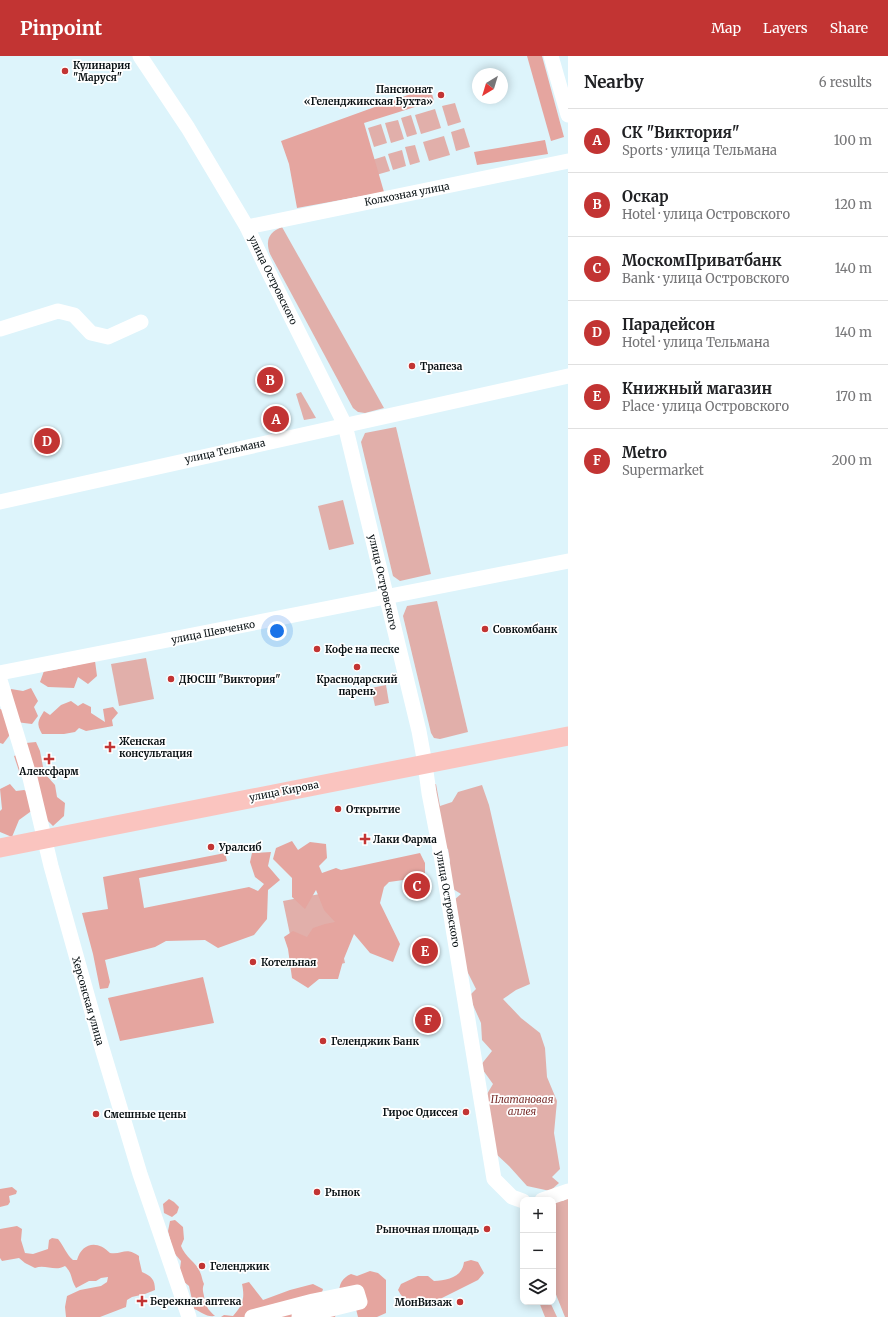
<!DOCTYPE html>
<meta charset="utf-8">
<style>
:root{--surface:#fff;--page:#f2f2f2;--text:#202124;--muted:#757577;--line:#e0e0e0;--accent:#c23433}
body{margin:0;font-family:Merriweather,serif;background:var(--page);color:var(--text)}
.controls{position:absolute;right:12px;bottom:12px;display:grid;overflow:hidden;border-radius:8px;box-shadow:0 2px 10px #0003}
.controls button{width:36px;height:36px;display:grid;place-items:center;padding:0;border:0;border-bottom:1px solid var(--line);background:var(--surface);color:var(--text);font:20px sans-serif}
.compass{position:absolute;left:472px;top:12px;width:36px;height:36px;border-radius:50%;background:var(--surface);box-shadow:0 2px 10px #0003;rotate:218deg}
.you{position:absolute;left:277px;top:575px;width:14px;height:14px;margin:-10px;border:3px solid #fff;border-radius:50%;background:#1a73e8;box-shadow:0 0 0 6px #1a73e833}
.badge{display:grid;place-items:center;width:26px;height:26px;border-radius:50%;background:var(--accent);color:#fff;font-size:13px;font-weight:700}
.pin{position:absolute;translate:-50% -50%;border:2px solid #fff;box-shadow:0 1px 4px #0006}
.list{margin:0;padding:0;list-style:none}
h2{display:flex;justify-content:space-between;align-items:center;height:52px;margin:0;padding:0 16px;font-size:17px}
h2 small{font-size:13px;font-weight:400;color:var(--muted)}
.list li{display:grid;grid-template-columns:26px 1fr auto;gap:12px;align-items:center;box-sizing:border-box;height:64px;padding:0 16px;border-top:1px solid var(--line)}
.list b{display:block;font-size:15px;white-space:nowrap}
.list p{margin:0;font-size:13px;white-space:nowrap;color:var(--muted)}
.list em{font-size:13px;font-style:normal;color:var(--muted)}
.icon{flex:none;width:22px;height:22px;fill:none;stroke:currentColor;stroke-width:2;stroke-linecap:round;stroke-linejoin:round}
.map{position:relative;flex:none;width:568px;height:1261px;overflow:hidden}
header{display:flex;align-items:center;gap:24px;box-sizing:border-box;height:56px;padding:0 20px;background:var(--accent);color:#fff}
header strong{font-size:19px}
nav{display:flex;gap:22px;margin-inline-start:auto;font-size:14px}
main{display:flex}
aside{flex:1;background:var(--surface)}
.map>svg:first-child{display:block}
.green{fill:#e1afaa}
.forest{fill:#e5a59f}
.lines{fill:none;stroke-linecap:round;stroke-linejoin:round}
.minor{stroke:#fff;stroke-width:15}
.major{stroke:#fac4bf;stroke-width:19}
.poi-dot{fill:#c23433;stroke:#fff;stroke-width:1.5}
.labels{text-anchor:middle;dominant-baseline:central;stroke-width:3.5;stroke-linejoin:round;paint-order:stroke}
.poi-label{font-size:10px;font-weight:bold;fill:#091114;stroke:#fff;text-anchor:start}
.street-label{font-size:10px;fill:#091114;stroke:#fff}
.park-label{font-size:10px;font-style:italic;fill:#772c29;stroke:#fff}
</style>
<header>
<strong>Pinpoint</strong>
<nav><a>Map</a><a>Layers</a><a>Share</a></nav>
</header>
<main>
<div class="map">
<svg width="568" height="1261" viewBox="0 0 568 1261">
<rect width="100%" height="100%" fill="#ddf4fb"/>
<g class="green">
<polygon points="455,47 461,66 448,70 442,50"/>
<polygon points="435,53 441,72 421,78 415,59"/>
<polygon points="411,59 417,78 407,81 401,62"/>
<polygon points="398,64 404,83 391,87 385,67"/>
<polygon points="381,68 387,87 374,91 368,72"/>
<polygon points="464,72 470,91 456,95 451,76"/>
<polygon points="444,80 450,99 429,105 423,86"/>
<polygon points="415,89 420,106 410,109 405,91"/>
<polygon points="402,94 406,110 393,114 388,98"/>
<polygon points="385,100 390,115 376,119 372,104"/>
<path d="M 282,171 L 384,352 L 365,357 L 358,356 L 353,352 L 270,198 C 265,184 269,176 282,171 Z"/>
<polygon points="301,336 316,362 304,364 296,338"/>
<polygon points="396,371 431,518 400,525 393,520 361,386 365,377"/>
<polygon points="343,444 354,488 329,494 318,450"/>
<polygon points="437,545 468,676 440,683 434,682 431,677 403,560 407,550"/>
<polygon points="146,602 154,643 119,650 111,608"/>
<polygon points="386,629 389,647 375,650 371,632"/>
<polygon points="436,728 440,750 452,746 458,736 482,729 489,749 530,928 516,934 503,943 521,962 540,977 545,992 547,1021 557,1045 554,1077 560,1113 552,1121 559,1127 550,1135 527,1130 509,1110 495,1097 487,1038 493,1028 480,1010 492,995 482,984 481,967 469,940 476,933 464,909 454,844 461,838 440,825 450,805 448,793 434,789 422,732"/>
<polygon points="330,836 345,907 298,917 283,845"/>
<polygon points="568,1142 568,1261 565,1261 553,1231 553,1145 557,1144 563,1145"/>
<polygon points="539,1246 550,1246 557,1261 545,1261"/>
</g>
<g class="forest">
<polygon points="527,0 542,0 564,81 551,85"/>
<polygon points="430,31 434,45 364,67 384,136 297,152 289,108 281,85"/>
<polygon points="545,84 548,98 477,109 474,96"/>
<polygon points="95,605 97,620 88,628 78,621 74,632 48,631 40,626 44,615 54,614"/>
<polygon points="31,632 38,645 34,651 38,660 32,668 16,666 8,638 11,633 23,635"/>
<path d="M 71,645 L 78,650 L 83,647 L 91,651 L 91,657 L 105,666 L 103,653 L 113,651 L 118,657 L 112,664 L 113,670 L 86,675 L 79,672 L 75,676 L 64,678 L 42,678 C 36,667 38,665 44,655 L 50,659 L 61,649 Z"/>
<polygon points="0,653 4,654 12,676 3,688 0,687"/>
<polygon points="36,686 40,695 43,711 46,719 55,729 57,741 65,747 64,760 53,770 47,764 41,748 19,764 12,781 0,776 0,755 2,753 0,733 10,728 16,735 24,734 29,736 29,712 19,715 14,700 25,695 26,687"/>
<polygon points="292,785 298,794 310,786 326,788 327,802 319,810 322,817 336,812 341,814 420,797 425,807 425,821 389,826 384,831 380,847 400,888 393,906 370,897 354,878 343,905 338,923 319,923 308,932 292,922 288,893 284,881 293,875 307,881 313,872 325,868 335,866 324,854 316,834 305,853 292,841 292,822 273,803 276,792"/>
<polygon points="271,796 268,810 280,824 268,834 267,863 254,879 218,892 205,884 166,885 155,891 105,904 110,926 108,932 100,933 93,898 82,857 108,853 103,821 225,797 227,805 139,822 144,852 249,831 258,835 264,828 255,821 250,806 252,797"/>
<polygon points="203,921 214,967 120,985 108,942"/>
<polygon points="12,1131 17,1135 16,1138 9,1140 10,1146 8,1149 0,1151 0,1133"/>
<polygon points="169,1143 174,1146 179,1151 177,1157 172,1161 164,1157 163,1148"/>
<path d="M 175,1164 L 183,1171 L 184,1183 L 181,1190 C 185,1201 196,1206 200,1216 C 202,1220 202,1224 204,1228 C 202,1233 203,1235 204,1240 C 205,1249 208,1254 215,1260 C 205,1261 202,1256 194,1253 L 189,1230 L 183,1225 L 180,1213 L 181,1205 L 174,1197 L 172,1191 L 168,1175 L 170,1165 Z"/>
<path d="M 17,1170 L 22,1173 L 21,1184 L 25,1197 L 33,1198 L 48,1193 L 49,1184 L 52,1182 L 58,1183 C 64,1190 66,1198 73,1204 L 77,1204 C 82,1186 98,1184 110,1197 C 123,1199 125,1190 139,1200 L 139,1203 L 142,1216 C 151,1220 155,1223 155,1234 L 145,1238 L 132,1241 L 127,1244 L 126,1251 L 100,1261 L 66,1261 L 65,1251 L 67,1240 L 80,1234 L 101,1230 L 107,1226 L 108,1221 L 101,1222 L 96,1225 L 89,1225 L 76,1232 C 70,1222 73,1218 65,1210 C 55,1216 45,1208 35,1212 L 25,1207 L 19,1202 L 2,1205 L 0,1202 L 0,1173 Z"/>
<path d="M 471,1204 L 478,1206 L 484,1217 L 478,1224 L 440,1243 C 431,1247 411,1250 404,1242 C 401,1240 400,1237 398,1234 L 401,1228 L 418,1220 L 428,1220 L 434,1225 C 447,1224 462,1222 464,1206 Z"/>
<path d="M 370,1215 L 378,1217 L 386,1224 L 386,1257 L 377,1261 L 358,1261 L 356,1253 L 339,1238 C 339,1228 342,1222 351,1218 L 357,1220 Z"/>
<path d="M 249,1226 L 263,1244 L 290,1234 L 313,1228 L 323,1233 L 320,1243 L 336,1258 L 335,1261 L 221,1261 L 224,1259 L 233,1260 C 243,1249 245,1242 242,1228 Z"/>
</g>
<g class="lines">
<g class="minor">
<polyline points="140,0 188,72 247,171 265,209 345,369 419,675 425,708 429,737 441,799 494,1123 512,1141 523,1145"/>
<polyline points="551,0 568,59"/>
<polyline points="247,171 568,105"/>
<polyline points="0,273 58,255 74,259 91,277 108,281 141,266"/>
<polyline points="0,446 568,320"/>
<polyline points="0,617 568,505"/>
<polyline points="0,624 30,722 51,810 102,992 140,1118 189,1261"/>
<polyline points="542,1144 568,1135"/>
<polyline points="252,1261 313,1245 357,1236 360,1246 299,1261"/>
</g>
<polyline class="major" points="0,792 568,680"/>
</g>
<g class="poi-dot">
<circle cx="65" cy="15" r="4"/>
<circle cx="441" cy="39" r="4"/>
<circle cx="412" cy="310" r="4"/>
<circle cx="485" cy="573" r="4"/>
<circle cx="317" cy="593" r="4"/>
<circle cx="357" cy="611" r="4"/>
<circle cx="171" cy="623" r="4"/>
<path d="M108 685h4v4h4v4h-4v4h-4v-4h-4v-4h4z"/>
<path d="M47 697h4v4h4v4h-4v4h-4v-4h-4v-4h4z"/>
<circle cx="338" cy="753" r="4"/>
<path d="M363 777h4v4h4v4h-4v4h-4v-4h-4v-4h4z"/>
<circle cx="211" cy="791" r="4"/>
<circle cx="253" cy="906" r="4"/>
<circle cx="323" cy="985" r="4"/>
<circle cx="466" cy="1056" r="4"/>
<circle cx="96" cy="1058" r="4"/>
<circle cx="317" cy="1136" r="4"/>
<circle cx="487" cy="1173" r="4"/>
<circle cx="202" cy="1210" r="4"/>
<path d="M140 1239h4v4h4v4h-4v4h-4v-4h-4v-4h4z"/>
<circle cx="460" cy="1246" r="4"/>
</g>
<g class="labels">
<g class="poi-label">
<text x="73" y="9">Кулинария<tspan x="73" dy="12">"Маруся"</tspan></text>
<text x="433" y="33" text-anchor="end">Пансионат<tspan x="433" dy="12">«Геленджикская Бухта»</tspan></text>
<text x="420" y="310">Трапеза</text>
<text x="493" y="573">Совкомбанк</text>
<text x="325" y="593">Кофе на песке</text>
<text x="179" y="623">ДЮСШ "Виктория"</text>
<text x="357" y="623" text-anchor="middle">Краснодарский<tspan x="357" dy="12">парень</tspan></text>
<text x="119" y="685">Женская<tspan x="119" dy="12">консультация</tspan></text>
<text x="49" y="715" text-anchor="middle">Алексфарм</text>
<text x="346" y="753">Открытие</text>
<text x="373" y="783">Лаки Фарма</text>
<text x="219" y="791">Уралсиб</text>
<text x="261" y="906">Котельная</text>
<text x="331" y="985">Геленджик Банк</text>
<text x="458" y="1056" text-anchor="end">Гирос Одиссея</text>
<text x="104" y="1058">Смешные цены</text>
<text x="325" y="1136">Рынок</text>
<text x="479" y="1173" text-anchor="end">Рыночная площадь</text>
<text x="210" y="1210">Геленджик</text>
<text x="150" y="1245">Бережная аптека</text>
<text x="452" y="1246" text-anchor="end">МонВизаж</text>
</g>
<g class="street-label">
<text transform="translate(407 138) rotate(-11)">Колхозная улица</text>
<text transform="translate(273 224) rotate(64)">улица Островского</text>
<text transform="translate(225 395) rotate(-12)">улица Тельмана</text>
<text transform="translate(383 526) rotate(77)">улица Островского</text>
<text transform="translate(213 576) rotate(-11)">улица Шевченко</text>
<text transform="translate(284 735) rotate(-11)">улица Кирова</text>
<text transform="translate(448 843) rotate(80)">улица Островского</text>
<text transform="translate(88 945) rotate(74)">Херсонская улица</text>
</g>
<g class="park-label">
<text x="522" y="1043">Платановая<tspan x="522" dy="12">аллея</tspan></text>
</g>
</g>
</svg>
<div class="controls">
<button>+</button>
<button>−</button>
<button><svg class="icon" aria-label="layers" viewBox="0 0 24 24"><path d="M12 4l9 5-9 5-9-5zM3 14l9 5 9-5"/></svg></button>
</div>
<svg class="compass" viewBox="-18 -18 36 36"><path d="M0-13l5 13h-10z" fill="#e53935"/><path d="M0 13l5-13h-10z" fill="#757577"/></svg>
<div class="you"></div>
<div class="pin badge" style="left:276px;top:363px">A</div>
<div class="pin badge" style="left:270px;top:324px">B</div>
<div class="pin badge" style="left:417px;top:830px">C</div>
<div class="pin badge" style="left:47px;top:385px">D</div>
<div class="pin badge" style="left:425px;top:895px">E</div>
<div class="pin badge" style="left:428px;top:964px">F</div>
</div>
<aside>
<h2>Nearby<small>6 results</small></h2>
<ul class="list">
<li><span class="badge">A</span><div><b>СК &quot;Виктория&quot;</b><p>Sports · улица Тельмана</p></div><em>100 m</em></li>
<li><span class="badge">B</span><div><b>Оскар</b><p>Hotel · улица Островского</p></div><em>120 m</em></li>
<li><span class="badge">C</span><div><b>МоскомПриватбанк</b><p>Bank · улица Островского</p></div><em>140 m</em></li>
<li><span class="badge">D</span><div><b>Парадейсон</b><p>Hotel · улица Тельмана</p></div><em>140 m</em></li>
<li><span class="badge">E</span><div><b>Книжный магазин</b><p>Place · улица Островского</p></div><em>170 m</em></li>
<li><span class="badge">F</span><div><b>Metro</b><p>Supermarket</p></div><em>200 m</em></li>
</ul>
</aside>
</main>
